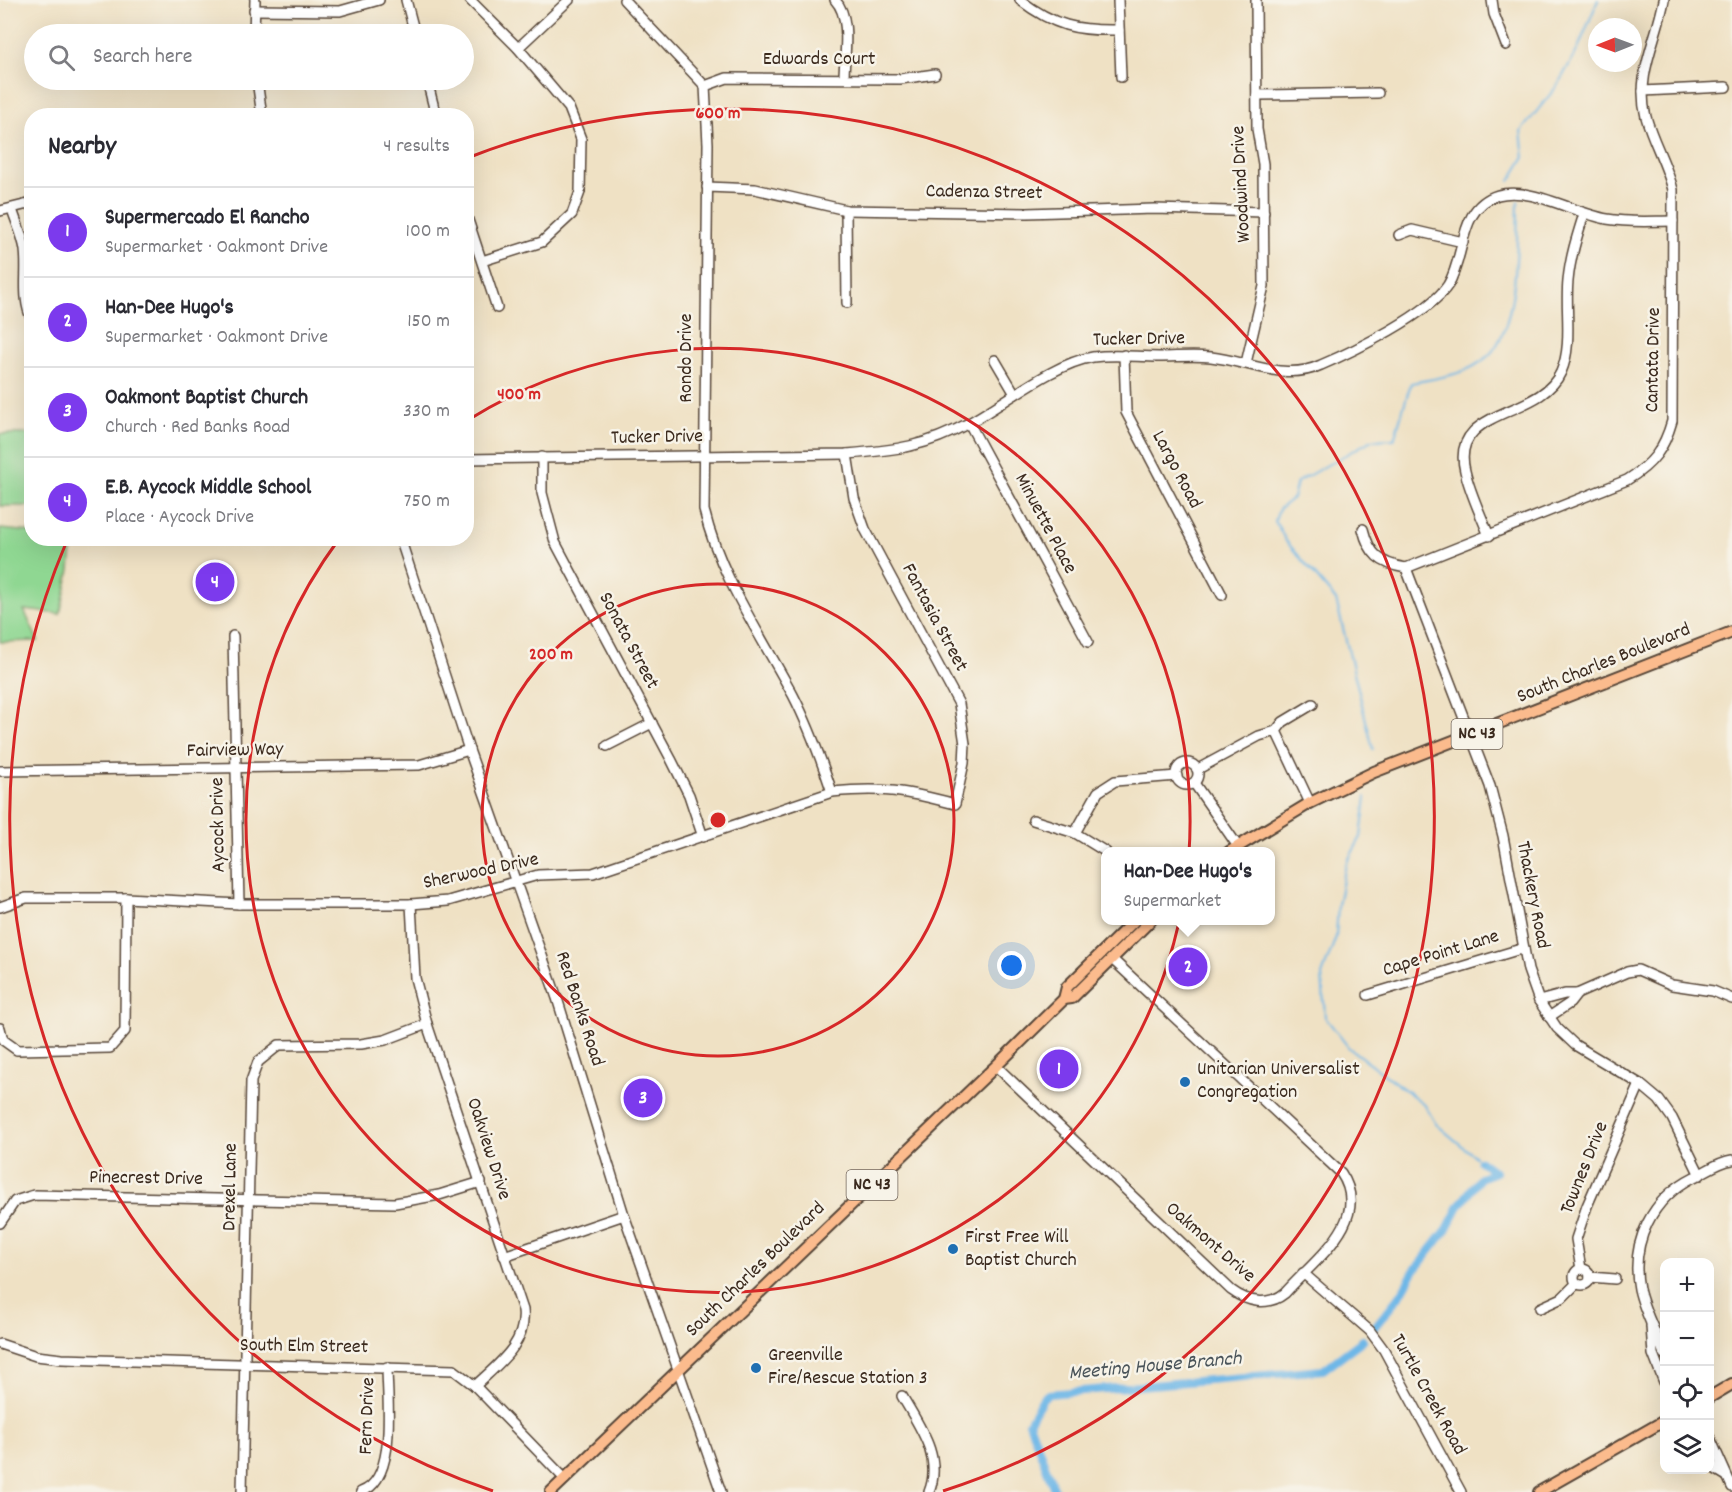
<!DOCTYPE html>
<meta charset="utf-8">
<style>
:root{--surface:#fff;--page:#f2f2f3;--text:#2b2b33;--muted:#7c7c81;--line:#e1e1e2;--accent:#7c3aed}
body{margin:0;font-family:Dekko,sans-serif;background:var(--page);color:var(--text)}
.controls{position:absolute;right:18px;bottom:18px;display:grid;overflow:hidden;border-radius:12px;box-shadow:0 6px 24px #0002}
.controls button{width:54px;height:54px;display:grid;place-items:center;padding:0;border:0;border-bottom:2px solid var(--line);background:var(--surface);color:var(--text);font:30px sans-serif}
.compass{position:absolute;left:1588px;top:18px;width:54px;height:54px;border-radius:50%;background:var(--surface);box-shadow:0 6px 24px #0002;rotate:269deg}
.you{position:absolute;left:1012px;top:966px;width:21px;height:21px;margin:-15px;border:4px solid #fff;border-radius:50%;background:#1a73e8;box-shadow:0 0 0 9px #1a73e833}
.badge{display:grid;place-items:center;width:39px;height:39px;border-radius:50%;background:var(--accent);color:#fff;font-size:20px;font-weight:700}
.pin{position:absolute;translate:-50% -50%;border:3px solid #fff;box-shadow:0 2px 6px #0006}
.popup{position:absolute;left:1101px;top:847px;width:174px;height:78px;box-sizing:border-box;display:grid;place-content:center;border-radius:12px;background:var(--surface);filter:drop-shadow(0 2px 4px #0005);font-size:20px;white-space:nowrap;color:var(--muted)}
.popup b{font-size:22px;color:var(--text)}
.popup::after{content:'';position:absolute;left:50%;top:100%;margin-left:-12px;border:12px solid transparent;border-top-color:var(--surface)}
.list{margin:0;padding:0;list-style:none}
h2{display:flex;justify-content:space-between;align-items:center;height:78px;margin:0;padding:0 24px;font-size:26px}
h2 small{font-size:20px;font-weight:400;color:var(--muted)}
.list li{display:grid;grid-template-columns:39px 1fr auto;gap:18px;align-items:center;box-sizing:border-box;height:90px;padding:0 24px;border-top:2px solid var(--line)}
.list b{display:block;font-size:22px;white-space:nowrap}
.list p{margin:0;font-size:20px;white-space:nowrap;color:var(--muted)}
.list em{font-size:20px;font-style:normal;color:var(--muted)}
.icon{flex:none;width:33px;height:33px;fill:none;stroke:currentColor;stroke-width:2;stroke-linecap:round;stroke-linejoin:round}
.map{position:relative;flex:none;width:1732px;height:1492px;overflow:hidden}
.search{position:absolute;background:var(--surface);box-shadow:0 6px 24px #0002;left:24px;top:24px;width:450px;height:66px;display:flex;align-items:center;gap:15px;box-sizing:border-box;padding:0 21px;border-radius:33px;color:var(--muted);font-size:22px}
.panel{position:absolute;background:var(--surface);box-shadow:0 6px 24px #0002;left:24px;top:108px;width:450px;height:438px;border-radius:24px}
.map>svg:first-child{display:block}
.green{fill:#8fd792;stroke:#658058;stroke-width:1.5}
.lines{fill:none;stroke-linecap:round;stroke-linejoin:round}
.stream{stroke:#6eb7e7;stroke-width:2}
.canal{stroke:#6eb7e7;stroke-width:8}
.minor-casing{stroke:#564537;stroke-width:12}
.major-casing{stroke:#564537;stroke-width:14}
.minor{stroke:#fff;stroke-width:9}
.major{stroke:#fbbb8d;stroke-width:10}
.ring{fill:none;stroke:#d62828;stroke-width:3}
.poi-dot{fill:#1f6fb2;stroke:#f7f3e8;stroke-width:2}
.labels{text-anchor:middle;dominant-baseline:central;stroke-width:5;stroke-linejoin:round;paint-order:stroke}
.shield{fill:#f7f3e8;stroke:#73665b;stroke-width:1.5}
.shield-label{font-size:18px;font-weight:bold;fill:#3b2a1e}
.street-label{font-size:20px;fill:#3b2a1e;stroke:#f7f3e8}
.poi-label{font-size:20px;fill:#3b2a1e;stroke:#f7f3e8;text-anchor:start}
.water-label{font-size:21px;font-style:italic;fill:#4a545a;stroke:#f7f3e8}
.centre{fill:#d62828;stroke:#f7f3e8;stroke-width:3}
.ring-label{font-size:18px;text-anchor:middle;font-weight:bold;fill:#d62828;stroke:#f7f3e8;stroke-width:5;stroke-linejoin:round;paint-order:stroke}
</style>
<div class="map">
<svg width="1732" height="1492" viewBox="0 0 1732 1492">
<rect width="100%" height="100%" fill="#f7f3e8"/>
<filter id="ink" filterUnits="userSpaceOnUse"><feTurbulence type="fractalNoise" baseFrequency=".0167" numOctaves="2"/><feDisplacementMap in="SourceGraphic" scale="12" xChannelSelector="R" yChannelSelector="G"/><feConvolveMatrix kernelMatrix="1 2 1 2 8 2 1 2 1" color-interpolation-filters="sRGB"/></filter>
<filter id="wash" filterUnits="userSpaceOnUse"><feTurbulence type="fractalNoise" baseFrequency=".008" numOctaves="4" result="noise"/><feDisplacementMap in="SourceGraphic" scale="24" xChannelSelector="R" yChannelSelector="G"/><feGaussianBlur stdDeviation="1.35" result="paint"/><feColorMatrix in="noise" values="0 0 0 0 0 0 0 0 0 0 0 0 0 0 0 0 0 1.4 0 .05"/><feComposite in="paint" operator="in"/></filter>
<g filter="url(#wash)">
<rect width="100%" height="100%" fill="#efe1c4"/>
<g class="green">
<rect x="0" y="434" width="31" height="72"/>
<polygon points="0,529 31,532 32,538 73,539 70,570 60,614 24,610 38,641 0,642"/>
</g>
<g class="lines">
<g class="stream">
<polyline points="1510,181 1524,158 1521,131 1557,86 1577,51 1598,0"/>
<path d="M 1373,749 L 1336,600 L 1286,541 L 1275,521 L 1279,509 L 1293,498 L 1297,482 L 1372,440 L 1394,439 L 1411,383 C 1437,378 1468,375 1488,356 C 1519,327 1517,241 1518,201"/>
<polyline points="1366,797 1361,837 1346,864 1338,905 1336,937 1322,975 1325,1017 1349,1048 1424,1104 1436,1124 1480,1161"/>
</g>
<g class="canal">
<polyline points="1373,1329 1401,1294 1414,1271 1447,1229 1459,1206 1480,1178 1495,1172 1480,1161"/>
<polyline points="1055,1492 1029,1422 1043,1398 1048,1394 1323,1370 1363,1340"/>
</g>
</g>
</g>
<g filter="url(#ink)">
<g class="lines">
<g class="minor-casing">
<g id="minor">
<polyline points="406,0 415,34"/>
<polyline points="470,0 518,48 569,108 581,139 580,192 572,214 542,242 482,261"/>
<path d="M 624,0 L 705,86 L 708,144 L 704,510 C 720,577 761,635 793,695 C 809,726 821,759 832,792"/>
<path d="M 835,0 C 852,18 844,55 844,78"/>
<path d="M 1020,0 C 1054,26 1077,31 1119,30"/>
<polyline points="1118,0 1121,77"/>
<polyline points="1492,0 1494,14 1506,45"/>
<polyline points="254,10 340,11 379,0"/>
<polyline points="254,34 255,0"/>
<polyline points="518,48 569,0"/>
<polyline points="257,80 262,116"/>
<polyline points="427,80 436,116"/>
<polyline points="705,86 727,78 900,79 935,74"/>
<polyline points="1643,91 1726,87"/>
<polyline points="1257,95 1378,93"/>
<polyline points="707,187 755,189 846,210 1027,213 1154,209 1264,212"/>
<path d="M 12,209 C 16,222 23,236 25,250 C 28,273 21,298 32,320"/>
<polyline points="846,210 847,303"/>
<polyline points="0,211 32,203"/>
<polyline points="466,214 497,308"/>
<polyline points="1399,235 1412,230 1463,242"/>
<polyline points="1124,355 1126,412 1222,595"/>
<polyline points="995,360 1015,394"/>
<polyline points="1246,363 1264,286 1263,164 1257,129 1256,0"/>
<polyline points="969,423 1088,642"/>
<polyline points="542,457 542,493 555,542 671,759 689,795 703,837"/>
<path d="M 466,459 L 847,454 C 896,450 925,447 969,423 C 1004,404 1054,363 1093,357 C 1115,354 1137,357 1159,357 C 1176,357 1194,355 1211,357 C 1248,361 1285,382 1321,365 C 1354,351 1429,314 1448,285 C 1466,256 1458,207 1498,195 C 1530,186 1574,213 1607,219 C 1629,223 1652,221 1673,221"/>
<path d="M 1363,529 C 1369,554 1380,564 1406,568 L 1627,480 C 1653,464 1664,449 1672,421 L 1673,190 C 1667,165 1653,142 1646,117 C 1635,75 1657,40 1664,0"/>
<path d="M 1489,536 C 1481,515 1470,493 1465,471 C 1449,407 1540,419 1561,372 C 1573,345 1565,310 1568,281 C 1570,258 1577,236 1584,214"/>
<polyline points="400,538 469,750 557,998 624,1215 721,1492"/>
<polyline points="1406,568 1490,786 1503,836 1528,970 1539,1001 1557,1028 1575,1045 1640,1084 1659,1100 1672,1118 1700,1175"/>
<polyline points="233,636 239,904"/>
<polyline points="1276,731 1310,803"/>
<polyline points="1276,731 1283,722 1313,704"/>
<polyline points="607,746 652,723"/>
<circle cx="1187" cy="774" r="11"/>
<polyline points="1198,769 1259,736 1276,731"/>
<polyline points="0,771 419,765 469,750"/>
<polyline points="1194,783 1237,845"/>
<polyline points="1033,820 1075,833 1106,852"/>
<polyline points="1075,833 1098,792 1115,781 1177,776"/>
<path d="M 411,904 L 415,978 L 427,1024 L 523,1310 C 527,1344 498,1364 475,1386"/>
<path d="M 0,907 L 26,898 L 126,898 L 239,904 L 411,904 L 448,901 L 538,875 L 593,873 L 832,792 C 883,787 907,791 955,804 L 964,763 L 965,744 L 959,704 L 865,529 L 854,498 L 847,454"/>
<polyline points="1368,995 1524,948"/>
<polyline points="1539,1001 1565,994 1577,994 1627,972 1638,970 1672,985 1713,991 1732,999"/>
<polyline points="1549,1017 1570,1003 1577,994"/>
<polyline points="0,1028 3,1040 17,1050 110,1048 125,1031 126,898"/>
<path d="M 996,1066 L 1231,1290 C 1247,1302 1268,1307 1285,1293 C 1314,1260 1373,1220 1341,1173 L 1112,959"/>
<polyline points="0,1223 15,1201 34,1195 395,1203 439,1195 481,1182"/>
<polyline points="504,1256 624,1215"/>
<polyline points="1581,1269 1576,1239 1587,1206 1640,1084"/>
<circle cx="1582" cy="1277" r="8"/>
<polyline points="1303,1273 1370,1331 1384,1350 1461,1492"/>
<polyline points="1590,1277 1615,1279"/>
<polyline points="1540,1308 1562,1298 1577,1283"/>
<polyline points="1651,1326 1653,1354 1664,1382"/>
<polyline points="0,1344 36,1356 62,1359 454,1370 475,1386 565,1479"/>
<path d="M 1664,1354 C 1656,1332 1644,1312 1639,1289 C 1630,1242 1652,1198 1694,1177 C 1707,1171 1718,1162 1732,1160"/>
<path d="M 902,1396 C 919,1426 943,1457 929,1492"/>
<polyline points="1710,1438 1732,1487"/>
<polyline points="1710,1461 1715,1469 1725,1475"/>
<polyline points="242,1492 251,1081 258,1062 279,1045 361,1044 385,1040 427,1024"/>
<path d="M 361,1492 C 398,1480 387,1398 387,1367"/>
</g>
</g>
<g class="major-casing">
<g id="major">
<polyline points="1229,852 1310,803 1374,772 1732,632"/>
<polyline points="1064,999 1072,998 1151,920"/>
<polyline points="1710,1397 1732,1384"/>
<polyline points="551,1492 996,1066 1064,999 1067,987 1135,920"/>
<polyline points="1539,1492 1664,1421"/>
</g>
</g>
<use href="#minor" class="minor"/>
<use href="#major" class="major"/>
</g>
</g>
<g class="ring">
<circle cx="718" cy="820" r="236"/>
<path d="M468 420A472 472 0 1 1 339 539"/>
<path d="M493 1491A708 708 0 0 1 66 543M470 157A708 708 0 1 1 943 1491"/>
</g>
<g class="poi-dot">
<circle cx="1185" cy="1082" r="6"/>
<circle cx="953" cy="1249" r="6"/>
<circle cx="756" cy="1368" r="6"/>
</g>
<g class="labels">
<g class="shield">
<rect x="1451.5" y="719" width="51" height="30" rx="4.5"/>
<rect x="846.5" y="1170" width="51" height="30" rx="4.5"/>
</g>
<g class="shield-label">
<text x="1477" y="734">NC 43</text>
<text x="872" y="1185">NC 43</text>
</g>
<g class="street-label">
<text x="819" y="60">Edwards Court</text>
<text transform="translate(1242 184) rotate(-93)">Woodwind Drive</text>
<text transform="translate(984 193) rotate(1)">Cadenza Street</text>
<text transform="translate(1139 340) rotate(-1)">Tucker Drive</text>
<text transform="translate(687 358) rotate(-90)">Rondo Drive</text>
<text transform="translate(1654 360) rotate(-89)">Cantata Drive</text>
<text transform="translate(657 438) rotate(-1)">Tucker Drive</text>
<text transform="translate(1176 470) rotate(62)">Largo Road</text>
<text transform="translate(1045 524) rotate(62)">Minuette Place</text>
<text transform="translate(934 618) rotate(62)">Fantasia Street</text>
<text transform="translate(628 641) rotate(62)">Sonata Street</text>
<text transform="translate(1604 664) rotate(-22)">South Charles Boulevard</text>
<text transform="translate(235 751) rotate(-1)">Fairview Way</text>
<text transform="translate(219 825) rotate(-91)">Aycock Drive</text>
<text transform="translate(481 872) rotate(-12)">Sherwood Drive</text>
<text transform="translate(1532 895) rotate(79)">Thackery Road</text>
<text transform="translate(1441 954) rotate(-17)">Cape Point Lane</text>
<text transform="translate(579 1009) rotate(72)">Red Banks Road</text>
<text transform="translate(488 1149) rotate(72)">Oakview Drive</text>
<text transform="translate(1585 1168) rotate(-68)">Townes Drive</text>
<text transform="translate(146 1179) rotate(1)">Pinecrest Drive</text>
<text transform="translate(231 1187) rotate(-89)">Drexel Lane</text>
<text transform="translate(1210 1243) rotate(41)">Oakmont Drive</text>
<text transform="translate(756 1270) rotate(-44)">South Charles Boulevard</text>
<text transform="translate(304 1347) rotate(1)">South Elm Street</text>
<text transform="translate(1428 1395) rotate(61)">Turtle Creek Road</text>
<text transform="translate(368 1416) rotate(-88)">Fern Drive</text>
</g>
<g class="poi-label">
<text x="1197" y="1070">Unitarian Universalist<tspan x="1197" dy="23">Congregation</tspan></text>
<text x="965" y="1238">First Free Will<tspan x="965" dy="23">Baptist Church</tspan></text>
<text x="768" y="1356">Greenville<tspan x="768" dy="23">Fire/Rescue Station 3</tspan></text>
</g>
<g class="water-label">
<text transform="translate(1155 1367) rotate(-5)">Meeting House Branch</text>
</g>
</g>
<circle cx="718" cy="820" r="9" class="centre"/>
<g class="ring-label">
<text x="718" y="118">600 m</text>
<text x="519" y="399">400 m</text>
<text x="551" y="659">200 m</text>
</g>
</svg>
<div class="controls">
<button>+</button>
<button>−</button>
<button><svg class="icon" aria-label="locate" viewBox="0 0 24 24"><circle cx="12" cy="12" r="6"/><path d="M12 2v4M12 18v4M2 12h4M18 12h4"/></svg></button>
<button><svg class="icon" aria-label="layers" viewBox="0 0 24 24"><path d="M12 4l9 5-9 5-9-5zM3 14l9 5 9-5"/></svg></button>
</div>
<svg class="compass" viewBox="-18 -18 36 36"><path d="M0-13l5 13h-10z" fill="#e53935"/><path d="M0 13l5-13h-10z" fill="#7c7c81"/></svg>
<div class="you"></div>
<div class="pin badge" style="left:1059px;top:1069px">1</div>
<div class="pin badge" style="left:1188px;top:967px">2</div>
<div class="popup"><b>Han-Dee Hugo's</b>Supermarket</div>
<div class="pin badge" style="left:643px;top:1098px">3</div>
<div class="pin badge" style="left:215px;top:582px">4</div>
<div class="search"><svg class="icon" aria-label="search" viewBox="0 0 24 24"><circle cx="10" cy="10" r="6"/><path d="M15 15l6 6"/></svg>Search here</div>
<section class="panel">
<h2>Nearby<small>4 results</small></h2>
<ul class="list">
<li><span class="badge">1</span><div><b>Supermercado El Rancho</b><p>Supermarket · Oakmont Drive</p></div><em>100 m</em></li>
<li><span class="badge">2</span><div><b>Han-Dee Hugo's</b><p>Supermarket · Oakmont Drive</p></div><em>150 m</em></li>
<li><span class="badge">3</span><div><b>Oakmont Baptist Church</b><p>Church · Red Banks Road</p></div><em>330 m</em></li>
<li><span class="badge">4</span><div><b>E.B. Aycock Middle School</b><p>Place · Aycock Drive</p></div><em>750 m</em></li>
</ul>
</section>
</div>
